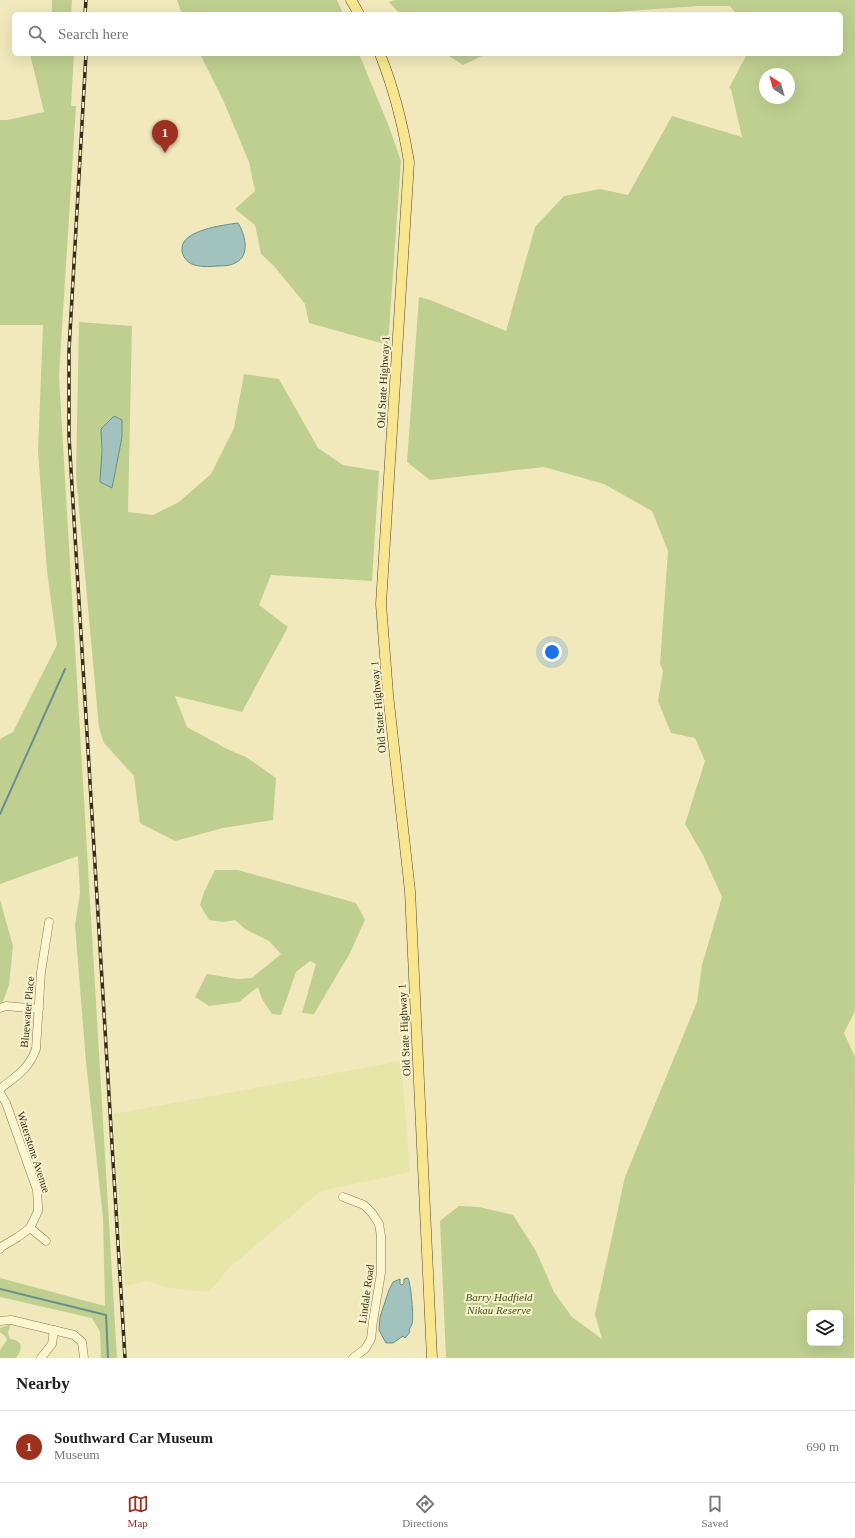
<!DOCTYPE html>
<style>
:root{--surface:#fff;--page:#f6f6f6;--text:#222;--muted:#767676;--line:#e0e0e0;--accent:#9d3120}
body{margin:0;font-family:Georgia,serif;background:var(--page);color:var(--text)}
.controls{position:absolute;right:12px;bottom:12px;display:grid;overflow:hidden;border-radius:6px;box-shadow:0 4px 16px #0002}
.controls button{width:36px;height:36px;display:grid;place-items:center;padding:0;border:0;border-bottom:1px solid var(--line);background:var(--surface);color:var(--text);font:20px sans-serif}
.compass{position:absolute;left:759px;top:68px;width:36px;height:36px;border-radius:50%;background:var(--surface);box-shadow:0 4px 16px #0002;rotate:323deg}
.you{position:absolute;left:552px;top:652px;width:14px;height:14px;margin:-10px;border:3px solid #fff;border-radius:50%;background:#1a73e8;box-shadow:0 0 0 6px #1a73e833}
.badge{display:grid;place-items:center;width:26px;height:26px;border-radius:50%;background:var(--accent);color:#fff;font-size:13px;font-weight:700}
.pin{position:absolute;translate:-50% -33px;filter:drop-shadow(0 1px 2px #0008)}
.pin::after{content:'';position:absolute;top:21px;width:14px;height:12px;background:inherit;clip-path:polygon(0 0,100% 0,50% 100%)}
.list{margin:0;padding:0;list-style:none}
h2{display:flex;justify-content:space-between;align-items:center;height:52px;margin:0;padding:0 16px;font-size:17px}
h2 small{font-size:13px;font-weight:400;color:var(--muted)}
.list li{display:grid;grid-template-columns:26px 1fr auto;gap:12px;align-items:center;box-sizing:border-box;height:72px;padding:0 16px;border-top:1px solid var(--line)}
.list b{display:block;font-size:15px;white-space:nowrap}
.list p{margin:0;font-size:13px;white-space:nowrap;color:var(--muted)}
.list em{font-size:13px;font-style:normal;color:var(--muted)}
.icon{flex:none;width:22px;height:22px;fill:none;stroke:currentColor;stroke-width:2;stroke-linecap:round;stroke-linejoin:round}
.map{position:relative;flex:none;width:855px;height:1358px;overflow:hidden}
.search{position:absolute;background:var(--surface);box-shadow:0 4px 16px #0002;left:12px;right:12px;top:12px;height:44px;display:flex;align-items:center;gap:10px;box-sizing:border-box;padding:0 14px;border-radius:6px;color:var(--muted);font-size:15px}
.sheet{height:124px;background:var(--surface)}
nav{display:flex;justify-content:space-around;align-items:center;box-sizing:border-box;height:56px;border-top:1px solid var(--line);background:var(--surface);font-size:11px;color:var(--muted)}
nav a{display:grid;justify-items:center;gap:2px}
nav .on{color:var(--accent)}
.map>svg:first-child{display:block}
.farmland{fill:#e7e6a9}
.green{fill:#bfcf90;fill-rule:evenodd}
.water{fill:#a1c2bd;stroke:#67908c}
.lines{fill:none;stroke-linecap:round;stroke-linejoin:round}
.stream{stroke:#67908c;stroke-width:2}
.minor-casing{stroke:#8a7954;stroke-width:9}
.major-casing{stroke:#574529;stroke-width:11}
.minor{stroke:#fbf5d0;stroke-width:8}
.major{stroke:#f8e790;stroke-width:10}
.rail-casing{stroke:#382d1a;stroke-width:3.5}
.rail{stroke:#f8f2cc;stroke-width:2;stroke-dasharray:6;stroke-linecap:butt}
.labels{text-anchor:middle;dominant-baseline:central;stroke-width:4;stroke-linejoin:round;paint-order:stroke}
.street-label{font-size:11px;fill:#382d1a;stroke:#f8f2cc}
.park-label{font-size:11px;font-style:italic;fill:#40561f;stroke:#f8f2cc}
</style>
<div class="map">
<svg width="855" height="1358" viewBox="0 0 855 1358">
<rect width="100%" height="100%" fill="#f1e9bc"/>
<polygon class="farmland" points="401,1061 410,1172 321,1191 231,1266 209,1292 169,1288 147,1281 125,1286 113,1114"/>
<g class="green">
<polygon points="52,0 72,0 71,14 52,14"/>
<polygon points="177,0 337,0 343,14 182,14"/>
<path d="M 395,0 L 855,0 L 855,1011 L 844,1033 L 855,1057 L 854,1358 L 446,1358 L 440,1221 L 459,1206 L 479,1207 L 513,1215 L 536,1251 L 554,1292 L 572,1317 L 602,1339 L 595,1314 L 625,1177 L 697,1002 L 702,965 L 722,897 L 703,855 L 685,824 L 705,761 L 695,738 L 671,733 L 658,701 L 663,671 L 660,664 L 668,551 L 652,511 L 604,484 L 544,467 L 430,480 L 407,462 L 419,297 L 430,300 L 506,331 L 535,227 L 564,196 L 600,189 L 628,195 L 672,116 L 742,137 L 731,89 L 729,88 L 747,54 L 841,54 L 841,14 L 736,14 L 730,6 L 698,6 L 586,14 L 400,14 L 389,2 ZM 765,74 L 789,74 L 789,98 L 765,98 ZM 810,1313 L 840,1313 L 840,1343 L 810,1343 Z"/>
<polygon points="30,54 74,54 71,106 76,106 59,376 117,1358 101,1358 100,1332 92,1318 0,1297 0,1278 105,1306 103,1218 86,1062 75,925 80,893 78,856 0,884 0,739 13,732 57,645 47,571 38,451 43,325 0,325 0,120 7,120 44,112"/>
<polygon points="200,54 359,54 388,124 401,161 388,345 309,323 305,304 274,266 261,254 255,225 235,209 255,191 249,162 223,100"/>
<polygon points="446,54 486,54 463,65"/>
<path d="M 79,322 L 132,326 L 128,512 L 153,515 L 179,502 L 211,474 L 234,428 L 244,374 L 279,379 L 318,448 L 343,465 L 379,471 L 372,581 L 271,575 L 259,605 L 288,627 L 242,712 L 175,696 L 187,727 L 229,750 L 246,757 L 276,778 L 273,820 L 223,828 L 175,841 L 140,823 L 134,776 L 104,743 L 99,728 L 76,476 ZM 101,429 L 112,488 L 102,451 Z"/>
<polygon points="215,870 238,870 356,903 365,920 350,953 314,1014 302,1013 316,964 310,961 296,972 281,1015 272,1014 262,999 258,987 239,1002 209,1006 195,997 207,974 238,979 252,978 281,954 269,941 245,929 235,920 224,922 209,920 200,905 204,892"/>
<polygon points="0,900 13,946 9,985 3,1002 0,1003"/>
<path d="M 11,1324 L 8,1332 L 10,1339 C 23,1340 23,1349 16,1358 L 0,1358 L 0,1350 L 7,1340 L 5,1336 L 0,1332 L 0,1328 Z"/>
</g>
<g class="water">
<path d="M 238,223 C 245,234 251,256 235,263 C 229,266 223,266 217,266 C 209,267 199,267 192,264 C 187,262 182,256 182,250 C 180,230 224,225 238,223 Z"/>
<polygon points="114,416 122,420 122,437 112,488 100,482 102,451 101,429"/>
<path d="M 408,1278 C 411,1285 414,1317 412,1324 C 411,1326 410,1328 409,1330 L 410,1332 L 405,1338 L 403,1336 L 393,1343 L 386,1343 L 379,1330 L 380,1317 L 389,1290 L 393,1282 L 400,1279 L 400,1284 L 402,1285 L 404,1283 L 404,1279 Z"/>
</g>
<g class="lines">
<g class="stream">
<polyline points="0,814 65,669"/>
<polyline points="0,1289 106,1315 108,1358"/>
</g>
<g class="minor-casing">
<g id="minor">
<polyline points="0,1008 6,1006 39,1009"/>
<path d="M 0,1089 C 16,1076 29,1069 36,1049 L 41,972 L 49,922"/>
<polyline points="0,1093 6,1103 37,1190 38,1206 38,1211 30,1228 18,1237 1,1247 0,1249"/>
<polyline points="343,1197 364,1205 372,1213 379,1224 381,1236 381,1273 373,1321 371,1339 365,1349 353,1358"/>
<polyline points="30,1228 46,1241"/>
<polyline points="0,1321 11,1320 74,1335 82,1342 84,1358"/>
<polyline points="41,1358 52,1344 54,1330"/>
</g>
</g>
<g class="major-casing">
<g id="major">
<polyline points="351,0 359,14"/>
<path d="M 380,54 C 394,89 403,125 409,162 L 381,604 L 388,694 L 410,891 L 432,1358"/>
</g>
</g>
<use href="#minor" class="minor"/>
<use href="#major" class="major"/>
<g class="rail-casing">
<g id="rail">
<polyline points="85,14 86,0"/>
<polyline points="86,54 69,350 69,437 125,1358"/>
</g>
</g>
<use href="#rail" class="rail"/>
</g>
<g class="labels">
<g class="street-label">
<text transform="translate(383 382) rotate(-87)">Old State Highway 1</text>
<text transform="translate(378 707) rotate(-95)">Old State Highway 1</text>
<text transform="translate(27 1012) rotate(-85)">Bluewater Place</text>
<text transform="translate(404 1030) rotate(-93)">Old State Highway 1</text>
<text transform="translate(34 1152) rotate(72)">Waterstone Avenue</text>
<text transform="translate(366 1294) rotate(-82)">Lindale Road</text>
</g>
<g class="park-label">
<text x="499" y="1297">Barry Hadfield<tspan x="499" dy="13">Nikau Reserve</tspan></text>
</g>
</g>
</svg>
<div class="controls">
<button><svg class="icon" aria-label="layers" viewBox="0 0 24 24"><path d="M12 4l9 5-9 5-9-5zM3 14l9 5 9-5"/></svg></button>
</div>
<svg class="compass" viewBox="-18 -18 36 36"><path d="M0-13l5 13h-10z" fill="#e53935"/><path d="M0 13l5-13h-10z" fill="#767676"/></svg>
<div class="you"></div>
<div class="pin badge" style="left:165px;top:153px">1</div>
<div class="search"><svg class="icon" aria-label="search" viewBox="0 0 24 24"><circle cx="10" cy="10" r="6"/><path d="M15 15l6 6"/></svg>Search here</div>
</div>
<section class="sheet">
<h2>Nearby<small></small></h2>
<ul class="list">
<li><span class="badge">1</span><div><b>Southward Car Museum</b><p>Museum</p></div><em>690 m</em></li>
</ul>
</section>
<nav>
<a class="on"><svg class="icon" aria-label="map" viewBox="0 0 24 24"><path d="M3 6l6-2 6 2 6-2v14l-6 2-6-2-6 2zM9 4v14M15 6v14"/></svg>Map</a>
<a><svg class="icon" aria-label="directions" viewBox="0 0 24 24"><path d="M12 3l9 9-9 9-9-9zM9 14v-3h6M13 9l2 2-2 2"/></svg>Directions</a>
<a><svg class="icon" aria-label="saved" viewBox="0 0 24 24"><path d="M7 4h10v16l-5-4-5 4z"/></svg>Saved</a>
</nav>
